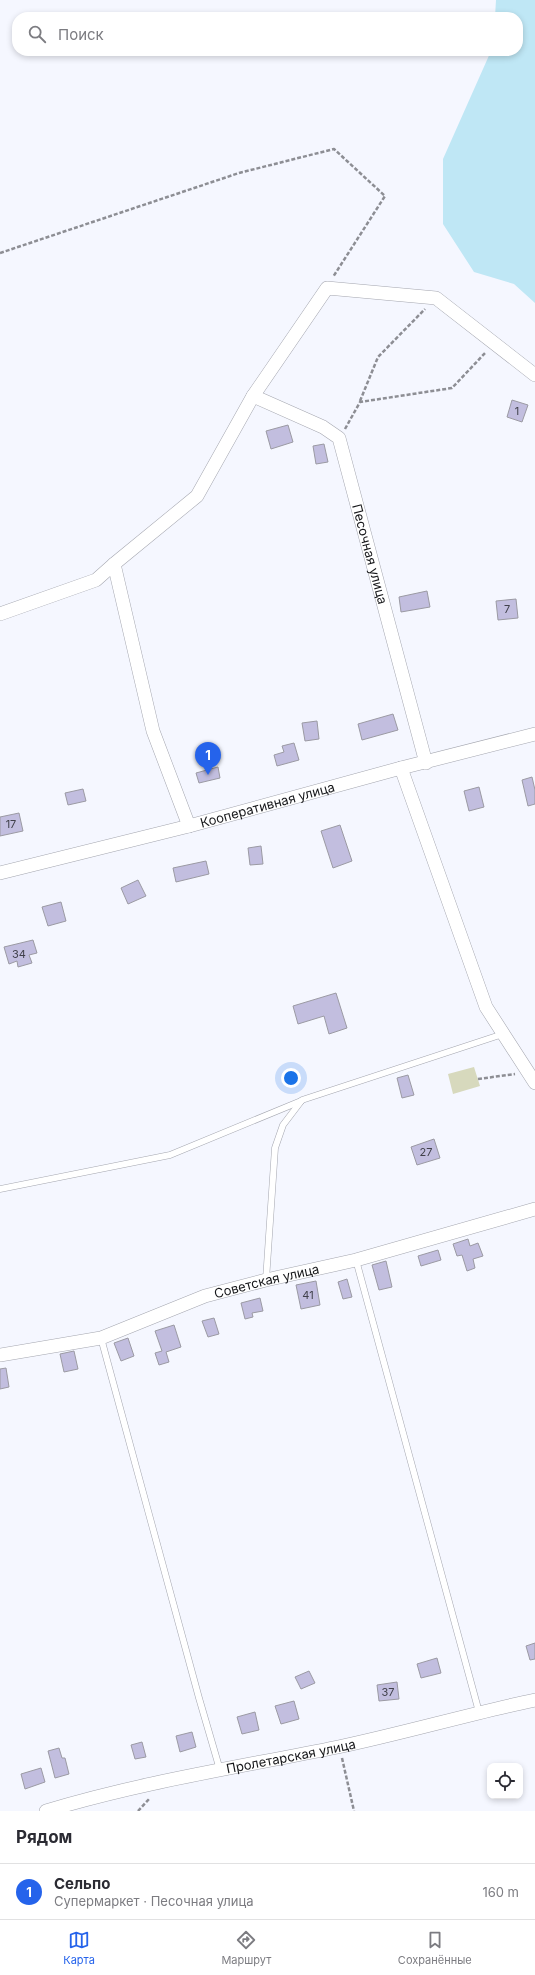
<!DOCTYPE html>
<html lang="ru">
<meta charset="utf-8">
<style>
:root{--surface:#fff;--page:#f7f7f7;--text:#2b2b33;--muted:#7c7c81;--line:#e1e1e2;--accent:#2563eb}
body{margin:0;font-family:Inter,sans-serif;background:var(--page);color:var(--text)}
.controls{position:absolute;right:12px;bottom:12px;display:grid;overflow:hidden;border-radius:8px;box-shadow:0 2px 6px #0003}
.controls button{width:36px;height:36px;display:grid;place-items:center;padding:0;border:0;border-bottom:1px solid var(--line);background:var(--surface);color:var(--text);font:20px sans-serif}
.you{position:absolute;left:291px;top:1078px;width:14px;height:14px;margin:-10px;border:3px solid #fff;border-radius:50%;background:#1a73e8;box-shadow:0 0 0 6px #1a73e833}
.badge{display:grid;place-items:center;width:26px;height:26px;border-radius:50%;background:var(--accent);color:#fff;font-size:13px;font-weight:700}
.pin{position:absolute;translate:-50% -33px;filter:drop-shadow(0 1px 2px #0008)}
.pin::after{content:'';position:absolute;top:21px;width:14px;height:12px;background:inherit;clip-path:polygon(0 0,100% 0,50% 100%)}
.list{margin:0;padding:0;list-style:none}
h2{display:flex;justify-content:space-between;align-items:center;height:52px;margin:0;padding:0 16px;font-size:17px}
h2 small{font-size:13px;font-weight:400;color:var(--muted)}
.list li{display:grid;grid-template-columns:26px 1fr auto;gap:12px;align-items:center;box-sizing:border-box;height:56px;padding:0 16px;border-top:1px solid var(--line)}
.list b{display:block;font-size:15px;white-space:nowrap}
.list p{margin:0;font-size:13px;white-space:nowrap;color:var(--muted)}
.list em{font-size:13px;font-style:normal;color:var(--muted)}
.icon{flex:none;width:22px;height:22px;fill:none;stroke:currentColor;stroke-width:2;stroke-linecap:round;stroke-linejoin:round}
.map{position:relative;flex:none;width:535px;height:1811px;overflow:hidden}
.search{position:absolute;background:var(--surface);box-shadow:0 2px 6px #0003;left:12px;right:12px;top:12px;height:44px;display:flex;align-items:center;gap:10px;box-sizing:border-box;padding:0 14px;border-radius:16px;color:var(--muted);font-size:15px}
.sheet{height:108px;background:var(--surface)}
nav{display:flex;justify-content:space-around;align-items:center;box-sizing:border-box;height:56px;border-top:1px solid var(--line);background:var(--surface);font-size:11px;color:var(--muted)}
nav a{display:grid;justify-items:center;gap:2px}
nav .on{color:var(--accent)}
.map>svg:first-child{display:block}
.green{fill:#d7d9bd}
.water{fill:#bfe7f5}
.building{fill:#c2bedf;stroke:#9b9aa3}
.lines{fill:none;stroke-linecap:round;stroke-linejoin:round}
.lane-casing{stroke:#a4a6af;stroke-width:7}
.street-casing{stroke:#a4a6af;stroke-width:14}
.path{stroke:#8d8e94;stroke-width:2.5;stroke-dasharray:4 2;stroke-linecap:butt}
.lane{stroke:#fff;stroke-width:6}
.street{stroke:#fff;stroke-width:13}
.labels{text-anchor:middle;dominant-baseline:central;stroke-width:3;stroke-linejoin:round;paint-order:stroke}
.number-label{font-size:11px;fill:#41414b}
.street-label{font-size:13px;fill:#16171a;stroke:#f5f7ff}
</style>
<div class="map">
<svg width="535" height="1811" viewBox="0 0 535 1811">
<rect width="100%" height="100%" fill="#f5f7ff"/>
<polygon class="green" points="474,1067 480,1086 453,1094 448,1074"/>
<polygon class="water" points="496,0 535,0 535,303 514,284 474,272 443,224 443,159 491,51 518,51 518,17 495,17"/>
<g class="building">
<polygon points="512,400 528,405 522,422 507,417"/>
<polygon points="288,425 293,442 271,449 266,431"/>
<polygon points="324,444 328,462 316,464 313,446"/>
<polygon points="427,591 430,607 401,612 399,597"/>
<polygon points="516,599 518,618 498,620 496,601"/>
<polygon points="393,714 398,730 362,740 358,724"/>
<polygon points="317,721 319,739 305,741 302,723"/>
<polygon points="294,743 299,760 277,766 274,755 284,752 282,746"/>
<polygon points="218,767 220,778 199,783 196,773"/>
<polygon points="532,777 535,790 535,804 528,806 522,780"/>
<polygon points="479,787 484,807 469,811 464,791"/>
<polygon points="83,789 86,801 68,805 65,793"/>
<polygon points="19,813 23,831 0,836 0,817"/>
<polygon points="340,825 352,861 333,868 321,831"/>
<polygon points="261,846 263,864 250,865 248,848"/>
<polygon points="206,861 209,874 176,882 173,868"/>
<polygon points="138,880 146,896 128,904 121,888"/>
<polygon points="61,902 66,921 48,926 42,907"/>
<polygon points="33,940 37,953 29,955 32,963 18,967 17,961 9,964 4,947"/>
<polygon points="336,993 347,1028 329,1034 324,1016 298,1024 293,1006"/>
<polygon points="408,1075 414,1095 402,1098 397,1078"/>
<polygon points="434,1139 440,1158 417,1165 411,1147"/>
<polygon points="468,1239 470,1246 478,1243 483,1256 473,1259 475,1268 467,1271 462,1255 457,1256 453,1244"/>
<polygon points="438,1250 441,1260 421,1266 418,1256"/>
<polygon points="386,1261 392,1287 379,1290 372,1265"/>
<polygon points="347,1279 352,1297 343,1299 338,1282"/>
<polygon points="316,1281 320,1305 301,1309 296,1285"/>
<polygon points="260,1298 263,1311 252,1313 253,1317 245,1319 241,1303"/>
<polygon points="214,1318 219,1334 208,1337 202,1321"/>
<polygon points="174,1325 181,1347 166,1352 169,1362 159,1365 155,1353 162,1351 155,1331"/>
<polygon points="128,1338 134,1356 121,1361 114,1343"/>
<polygon points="74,1351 78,1369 64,1372 60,1354"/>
<polygon points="6,1368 9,1387 0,1389 0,1369"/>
<polygon points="535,1643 535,1659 530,1660 526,1646"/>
<polygon points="437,1658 441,1673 421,1678 417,1664"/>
<polygon points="309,1671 315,1683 301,1689 295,1677"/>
<polygon points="397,1682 399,1699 379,1701 377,1685"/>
<polygon points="294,1701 299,1719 281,1724 275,1706"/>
<polygon points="255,1712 259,1730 242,1734 237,1717"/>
<polygon points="192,1732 196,1747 180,1752 176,1736"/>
<polygon points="142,1742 146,1757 135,1759 131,1745"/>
<polygon points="59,1748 62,1758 65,1758 69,1774 55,1778 48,1751"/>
<polygon points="41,1768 45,1782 25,1789 21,1774"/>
</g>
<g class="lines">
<g class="lane-casing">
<g id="lane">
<polyline points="0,1189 170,1155 301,1101"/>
<polyline points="356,1260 479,1712"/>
<polyline points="266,1280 275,1148 283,1125 302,1100 503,1034"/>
<polyline points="101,1338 199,1698 220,1770"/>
</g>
</g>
<g class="street-casing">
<g id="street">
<path id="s1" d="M 253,396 L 323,427 L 339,438 L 426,763"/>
<polyline points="0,614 96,580 114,564"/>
<polyline points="401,768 486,1007 535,1083"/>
<polyline points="189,826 153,731 114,564 197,496 253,396 327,288 436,298 535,375"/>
<path id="s2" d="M 0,873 L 189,826 L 401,768 L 535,734"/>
<path id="s3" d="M 0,1355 L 101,1338 L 205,1296 L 266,1280 L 356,1260 L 535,1209"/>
<path id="s4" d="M 46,1811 C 141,1782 240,1767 338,1747 C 404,1733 469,1714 535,1700"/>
</g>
</g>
<g class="path">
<polyline points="0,253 239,173 334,149 385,196 333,277"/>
<polyline points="360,401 378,357 425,309"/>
<polyline points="345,429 360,402 452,388 486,352"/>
<polyline points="478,1079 515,1074"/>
<polyline points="342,1758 354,1811"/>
<polyline points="138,1811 150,1798"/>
</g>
<use href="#lane" class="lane"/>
<use href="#street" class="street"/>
</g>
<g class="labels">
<g class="number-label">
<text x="517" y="411">1</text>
<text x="507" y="609">7</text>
<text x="11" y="824">17</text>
<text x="19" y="954">34</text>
<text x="426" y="1152">27</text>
<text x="308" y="1295">41</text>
<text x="388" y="1692">37</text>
</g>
<g class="street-label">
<text stroke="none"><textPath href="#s1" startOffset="216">Песочная улица</textPath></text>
<text stroke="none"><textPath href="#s2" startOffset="276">Кооперативная улица</textPath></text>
<text stroke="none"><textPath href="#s3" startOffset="278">Советская улица</textPath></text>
<text stroke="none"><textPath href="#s4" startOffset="251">Пролетарская улица</textPath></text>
</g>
</g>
</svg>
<div class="controls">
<button><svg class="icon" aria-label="locate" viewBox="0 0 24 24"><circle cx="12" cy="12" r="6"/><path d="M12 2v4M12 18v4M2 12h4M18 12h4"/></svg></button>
</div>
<div class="you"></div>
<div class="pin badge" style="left:208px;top:775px">1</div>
<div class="search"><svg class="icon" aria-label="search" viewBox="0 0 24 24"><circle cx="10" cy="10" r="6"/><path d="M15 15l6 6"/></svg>Поиск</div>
</div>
<section class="sheet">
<h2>Рядом<small></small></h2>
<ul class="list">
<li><span class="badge">1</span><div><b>Сельпо</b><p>Супермаркет · Песочная улица</p></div><em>160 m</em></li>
</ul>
</section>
<nav>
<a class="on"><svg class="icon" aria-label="map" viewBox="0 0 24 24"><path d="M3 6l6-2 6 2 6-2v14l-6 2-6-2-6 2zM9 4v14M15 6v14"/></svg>Карта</a>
<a><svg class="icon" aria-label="directions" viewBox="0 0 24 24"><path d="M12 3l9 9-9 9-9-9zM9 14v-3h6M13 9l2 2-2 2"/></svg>Маршрут</a>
<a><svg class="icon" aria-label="saved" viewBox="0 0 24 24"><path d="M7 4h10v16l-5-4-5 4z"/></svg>Сохранённые</a>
</nav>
